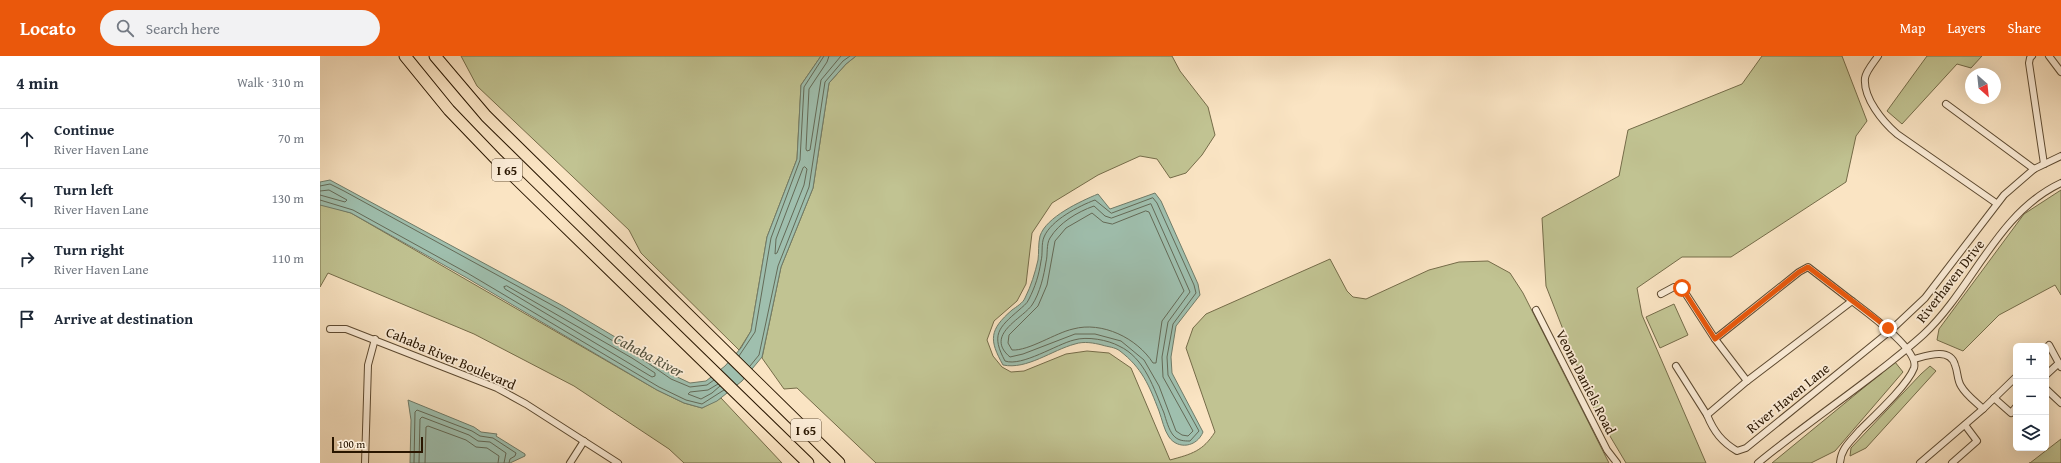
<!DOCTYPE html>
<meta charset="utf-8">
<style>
:root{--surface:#fff;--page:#f2f2f3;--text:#1f2937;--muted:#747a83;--line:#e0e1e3;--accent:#ea580c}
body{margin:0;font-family:"Gentium Book Plus",serif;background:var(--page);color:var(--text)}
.controls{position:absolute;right:12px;bottom:12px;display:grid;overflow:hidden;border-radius:6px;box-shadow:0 4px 16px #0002}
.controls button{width:36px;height:36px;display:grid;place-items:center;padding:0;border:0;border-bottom:1px solid var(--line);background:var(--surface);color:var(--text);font:20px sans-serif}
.compass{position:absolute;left:1645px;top:12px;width:36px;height:36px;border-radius:50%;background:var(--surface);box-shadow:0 4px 16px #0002;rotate:153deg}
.scale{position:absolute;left:12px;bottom:10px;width:91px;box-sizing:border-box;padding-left:4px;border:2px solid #291600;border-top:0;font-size:11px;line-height:14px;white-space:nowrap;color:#291600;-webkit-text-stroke:3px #fcedd8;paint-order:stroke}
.stop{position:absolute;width:12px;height:12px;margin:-9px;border:3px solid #ea580c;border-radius:50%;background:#fff}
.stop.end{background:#ea580c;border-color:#fff;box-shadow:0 1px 4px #0008}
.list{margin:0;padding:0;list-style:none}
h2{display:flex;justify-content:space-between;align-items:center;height:52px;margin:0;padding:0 16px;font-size:17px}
h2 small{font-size:13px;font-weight:400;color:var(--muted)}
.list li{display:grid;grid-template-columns:26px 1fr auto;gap:12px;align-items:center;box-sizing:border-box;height:60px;padding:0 16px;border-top:1px solid var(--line)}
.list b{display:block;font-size:15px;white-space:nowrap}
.list p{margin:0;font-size:13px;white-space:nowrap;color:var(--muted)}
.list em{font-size:13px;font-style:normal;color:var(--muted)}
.icon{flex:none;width:22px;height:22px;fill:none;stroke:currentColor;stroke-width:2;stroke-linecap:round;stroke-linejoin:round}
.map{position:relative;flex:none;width:1741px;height:407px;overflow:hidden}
header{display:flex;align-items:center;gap:24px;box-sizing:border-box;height:56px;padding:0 20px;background:var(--accent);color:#fff}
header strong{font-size:19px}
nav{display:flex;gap:22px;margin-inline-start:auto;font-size:14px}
.search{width:280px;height:36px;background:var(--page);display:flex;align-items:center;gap:10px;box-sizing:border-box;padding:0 14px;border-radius:22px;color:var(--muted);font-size:15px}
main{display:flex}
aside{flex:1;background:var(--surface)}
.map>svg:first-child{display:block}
.green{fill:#c1c392;stroke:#756c49}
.water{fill:#9fbfae;stroke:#707b68}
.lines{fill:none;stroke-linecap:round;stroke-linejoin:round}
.shore{stroke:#646a57;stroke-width:1}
.street-casing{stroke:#5d4a31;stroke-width:8}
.highway-casing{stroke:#291600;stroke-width:13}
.street{stroke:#fcedd8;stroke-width:6}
.highway{stroke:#fae4c3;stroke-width:11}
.route{stroke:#ea580c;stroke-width:5}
.labels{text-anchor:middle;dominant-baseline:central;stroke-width:3.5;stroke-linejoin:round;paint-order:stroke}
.shield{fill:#fcedd8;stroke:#685641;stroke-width:1}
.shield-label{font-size:13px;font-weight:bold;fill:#291600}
.street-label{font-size:14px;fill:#291600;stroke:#fcedd8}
.water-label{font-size:15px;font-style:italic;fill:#52513d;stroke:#fcedd8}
</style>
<header>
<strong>Locato</strong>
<div class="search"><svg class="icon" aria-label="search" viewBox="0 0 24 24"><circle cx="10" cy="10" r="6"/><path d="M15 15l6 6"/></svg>Search here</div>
<nav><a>Map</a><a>Layers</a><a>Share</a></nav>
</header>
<main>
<aside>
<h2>4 min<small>Walk · 310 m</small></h2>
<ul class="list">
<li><svg class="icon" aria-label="ahead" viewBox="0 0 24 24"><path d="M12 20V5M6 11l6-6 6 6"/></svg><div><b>Continue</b><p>River Haven Lane</p></div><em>70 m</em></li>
<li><svg class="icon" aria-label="left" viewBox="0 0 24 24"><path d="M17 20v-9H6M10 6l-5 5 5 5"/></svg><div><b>Turn left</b><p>River Haven Lane</p></div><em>130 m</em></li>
<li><svg class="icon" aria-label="right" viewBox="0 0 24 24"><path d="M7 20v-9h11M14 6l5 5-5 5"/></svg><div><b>Turn right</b><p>River Haven Lane</p></div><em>110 m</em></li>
<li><svg class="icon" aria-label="arrive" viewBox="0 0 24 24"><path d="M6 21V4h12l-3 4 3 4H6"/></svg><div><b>Arrive at destination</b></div></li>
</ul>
</aside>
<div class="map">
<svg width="1741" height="407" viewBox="0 0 1741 407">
<rect width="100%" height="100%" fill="#fae4c3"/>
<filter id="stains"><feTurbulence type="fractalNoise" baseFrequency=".005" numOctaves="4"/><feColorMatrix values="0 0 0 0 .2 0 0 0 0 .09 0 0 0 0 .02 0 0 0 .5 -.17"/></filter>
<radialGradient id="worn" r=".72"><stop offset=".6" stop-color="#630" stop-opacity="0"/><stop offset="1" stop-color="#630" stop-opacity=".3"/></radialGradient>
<g class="green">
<polygon points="141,0 501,0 481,29 477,103 447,181 431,275 419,294 321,197 309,174 157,30"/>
<path d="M 536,0 L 852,0 L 860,15 L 888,51 L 895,79 L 882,99 L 866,117 L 850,122 L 837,103 L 820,100 L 778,119 L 732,147 L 712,177 L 706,228 L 697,245 L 674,265 L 667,284 L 673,300 L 682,311 L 691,316 L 704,315 L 746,298 L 767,295 L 789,297 L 811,312 L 850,404 C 872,398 883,395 895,376 L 866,292 L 873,272 L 886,258 L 1010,203 L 1027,235 L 1033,241 L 1046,243 L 1109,214 L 1139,206 L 1168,205 L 1190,217 L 1203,237 L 1289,407 L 556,407 L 477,332 L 464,333 L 442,302 L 461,211 L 493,132 L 509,27 L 526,8 Z"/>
<polygon points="1442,0 1522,0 1547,65 1536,80 1526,126 1411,201 1362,201 1317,232 1322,259 1386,407 1306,407 1275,355 1226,230 1222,162 1299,120 1308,74 1422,28"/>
<polygon points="1607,0 1662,0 1651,12 1637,8 1582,68 1567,55"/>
<polygon points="1741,134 1741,239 1735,229 1679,259 1643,295 1617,284 1619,273 1704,158"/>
<polygon points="2,148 31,157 337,334 364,347 382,352 401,342 462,407 364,407 349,393 254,330 154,278 8,217 0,231 0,149"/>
<polygon points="1354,248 1368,279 1340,292 1326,261"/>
<polygon points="1575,306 1583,316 1515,395 1491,407 1452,407"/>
<polygon points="1610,310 1616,315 1546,392 1530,400 1531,392 1601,318"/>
<polygon points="1741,383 1741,407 1709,407 1710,407"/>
</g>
<g class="water">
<polygon points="501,0 536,0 526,8 509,27 493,132 461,211 442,301 422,325 397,345 382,352 364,347 337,334 147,222 31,157 0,149 0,126 10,124 243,250 317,294 353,319 370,327 386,325 405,310 421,292 431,275 447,181 477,103 481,29"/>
<path d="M 835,137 L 841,145 L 878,228 L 880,239 L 856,270 L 851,301 L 852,317 L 883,376 C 877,391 858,394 849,381 C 844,374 842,363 839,355 C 829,329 822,312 800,295 C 795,291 788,291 782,289 C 774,287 764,285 755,288 C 732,294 707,314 683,309 C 669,284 669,274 692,254 C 696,251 703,247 705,242 C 711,230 715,217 718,204 C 719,197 718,188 720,180 C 726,161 761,145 778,138 L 790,153 Z"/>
<polygon points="88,344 154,371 161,376 177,378 176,380 205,398 205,400 190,407 90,407 91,364"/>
</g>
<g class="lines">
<g class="shore">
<polyline points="509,0 507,6 489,33 486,93 487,95 490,94 501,24 521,0"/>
<polygon points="485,111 487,113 484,129 457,197 455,198 456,183 483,112"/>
<polyline points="0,130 10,128 24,135 241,254 315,298 351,323 370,331 387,329 394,324"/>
<polyline points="0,135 9,134 27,144 25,146 0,139"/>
<path d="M 833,142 L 837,147 L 874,229 L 876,237 L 853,268 L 847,301 L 848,319 L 879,375 L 870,385 C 864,385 858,385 853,379 C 849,374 846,364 844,357 C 834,333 825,302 799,290 C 788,284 767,280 754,284 C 737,288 702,311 685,305 C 671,279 678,272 699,254 C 702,251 707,248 709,243 C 715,231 719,219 721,205 C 723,198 721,188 724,181 C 731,164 759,150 775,144 L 791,157 Z"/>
<polyline points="0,144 33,154 149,218 339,331 366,344 382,348 404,334"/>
<path d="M 831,148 L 870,236 L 848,266 L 842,301 L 843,321 L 873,375 L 868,380 L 862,379 L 856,375 L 839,330 L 824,304 L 801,285 L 775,278 L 755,278 L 703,298 L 690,301 C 664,279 702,263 712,249 C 720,237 724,219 726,206 C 728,199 726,188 730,182 C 739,167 757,156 774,150 L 785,160 L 791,162 Z"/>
<path d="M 826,155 L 829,156 L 864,235 L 842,265 L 836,307 L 833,307 C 817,282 782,265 753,273 C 735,277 709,295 692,294 L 688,287 L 689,279 L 718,250 L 727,229 L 735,185 L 746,172 L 772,157 L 783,166 L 792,168 Z"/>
<polygon points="187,230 312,302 335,317 335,320 332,321 185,233 184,231"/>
<polyline points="419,300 435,276 451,182 480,104 484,31 504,0"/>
<polyline points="430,310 439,299 458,210 489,131 505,26 523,5 530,0"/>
<polyline points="398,328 388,334 370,336 368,338 381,343 392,337 400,330"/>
<polyline points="94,407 95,356 97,354 152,375 160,380 173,382 196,397 195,400 190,403 189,407"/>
<polyline points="99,407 100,363 102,361 149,379 158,385 170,386 186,397 184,407"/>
<polyline points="105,407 106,371 108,370 146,384 156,391 167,392 179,400 178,407"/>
</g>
<g class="street-casing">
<g id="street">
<path d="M 1558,0 C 1554,6 1546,15 1545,22 C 1543,42 1563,66 1577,78 L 1676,147"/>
<polyline points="1712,0 1710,2 1709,7 1724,108"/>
<polyline points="1729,0 1741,16"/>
<polyline points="1626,48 1714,113"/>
<polyline points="1341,238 1354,231 1362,232 1395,283 1427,325"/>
<polyline points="1216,254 1287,394 1297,407"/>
<polyline points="10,273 26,273 177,332 206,348 298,407"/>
<polyline points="1726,292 1729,289 1741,311"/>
<path d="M 1594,303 C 1606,300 1630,291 1635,309 C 1638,316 1637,324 1641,330 C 1646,339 1656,346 1663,353"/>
<polyline points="1356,310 1387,359 1427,325 1532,245 1488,211 1479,216 1395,283"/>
<polyline points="1726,319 1739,307"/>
<polyline points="1726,333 1741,347"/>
<polyline points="1674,342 1691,357 1696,351"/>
<path d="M 1387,359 C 1394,376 1402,386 1417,395 L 1426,392 L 1570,275 L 1605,242 L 1684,139 L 1714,113 L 1741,100"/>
<polyline points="45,407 48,309 55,283"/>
<polyline points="250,407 264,385"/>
<path d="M 1438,407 C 1477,375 1519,346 1559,315 C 1574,303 1590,291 1604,278 C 1653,232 1677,157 1741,127"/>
<path d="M 1520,407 C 1521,392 1531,385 1540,374 C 1554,360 1587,330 1594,312 C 1600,294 1545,255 1532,245"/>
<polyline points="1600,407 1663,353 1696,321"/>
<polyline points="1632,407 1657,385 1645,369"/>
</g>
</g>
<g class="highway-casing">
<g id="highway">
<polyline points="85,0 129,54 177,104 488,407"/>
<polyline points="115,0 166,60 519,407"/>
</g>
</g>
<use href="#street" class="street"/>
<use href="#highway" class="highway"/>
</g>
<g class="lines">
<polyline class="route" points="1362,232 1395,283 1479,216 1488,211 1568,272"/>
</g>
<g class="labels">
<g class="shield">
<rect x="172" y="103" width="30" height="22" rx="3"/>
<rect x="471" y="363" width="30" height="22" rx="3"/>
</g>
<g class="shield-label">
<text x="187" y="114">I 65</text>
<text x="486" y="374">I 65</text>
</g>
<g class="street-label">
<text transform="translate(1630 225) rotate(-52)">Riverhaven Drive</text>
<text transform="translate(131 302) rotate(23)">Cahaba River Boulevard</text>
<text transform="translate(1266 326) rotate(63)">Veona Daniels Road</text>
<text transform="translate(1468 342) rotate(-39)">River Haven Lane</text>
</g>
<g class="water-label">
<text transform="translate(329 299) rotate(28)">Cahaba River</text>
</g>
</g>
<rect width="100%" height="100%" filter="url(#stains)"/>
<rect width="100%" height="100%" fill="url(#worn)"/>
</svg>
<div class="controls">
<button>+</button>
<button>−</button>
<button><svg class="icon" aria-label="layers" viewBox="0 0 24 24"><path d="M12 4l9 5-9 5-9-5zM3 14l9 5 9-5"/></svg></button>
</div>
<svg class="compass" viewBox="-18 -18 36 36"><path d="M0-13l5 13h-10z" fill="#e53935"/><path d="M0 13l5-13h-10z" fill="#747a83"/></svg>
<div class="scale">100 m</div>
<div class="stop" style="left:1362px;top:232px"></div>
<div class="stop end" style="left:1568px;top:272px"></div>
</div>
</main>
